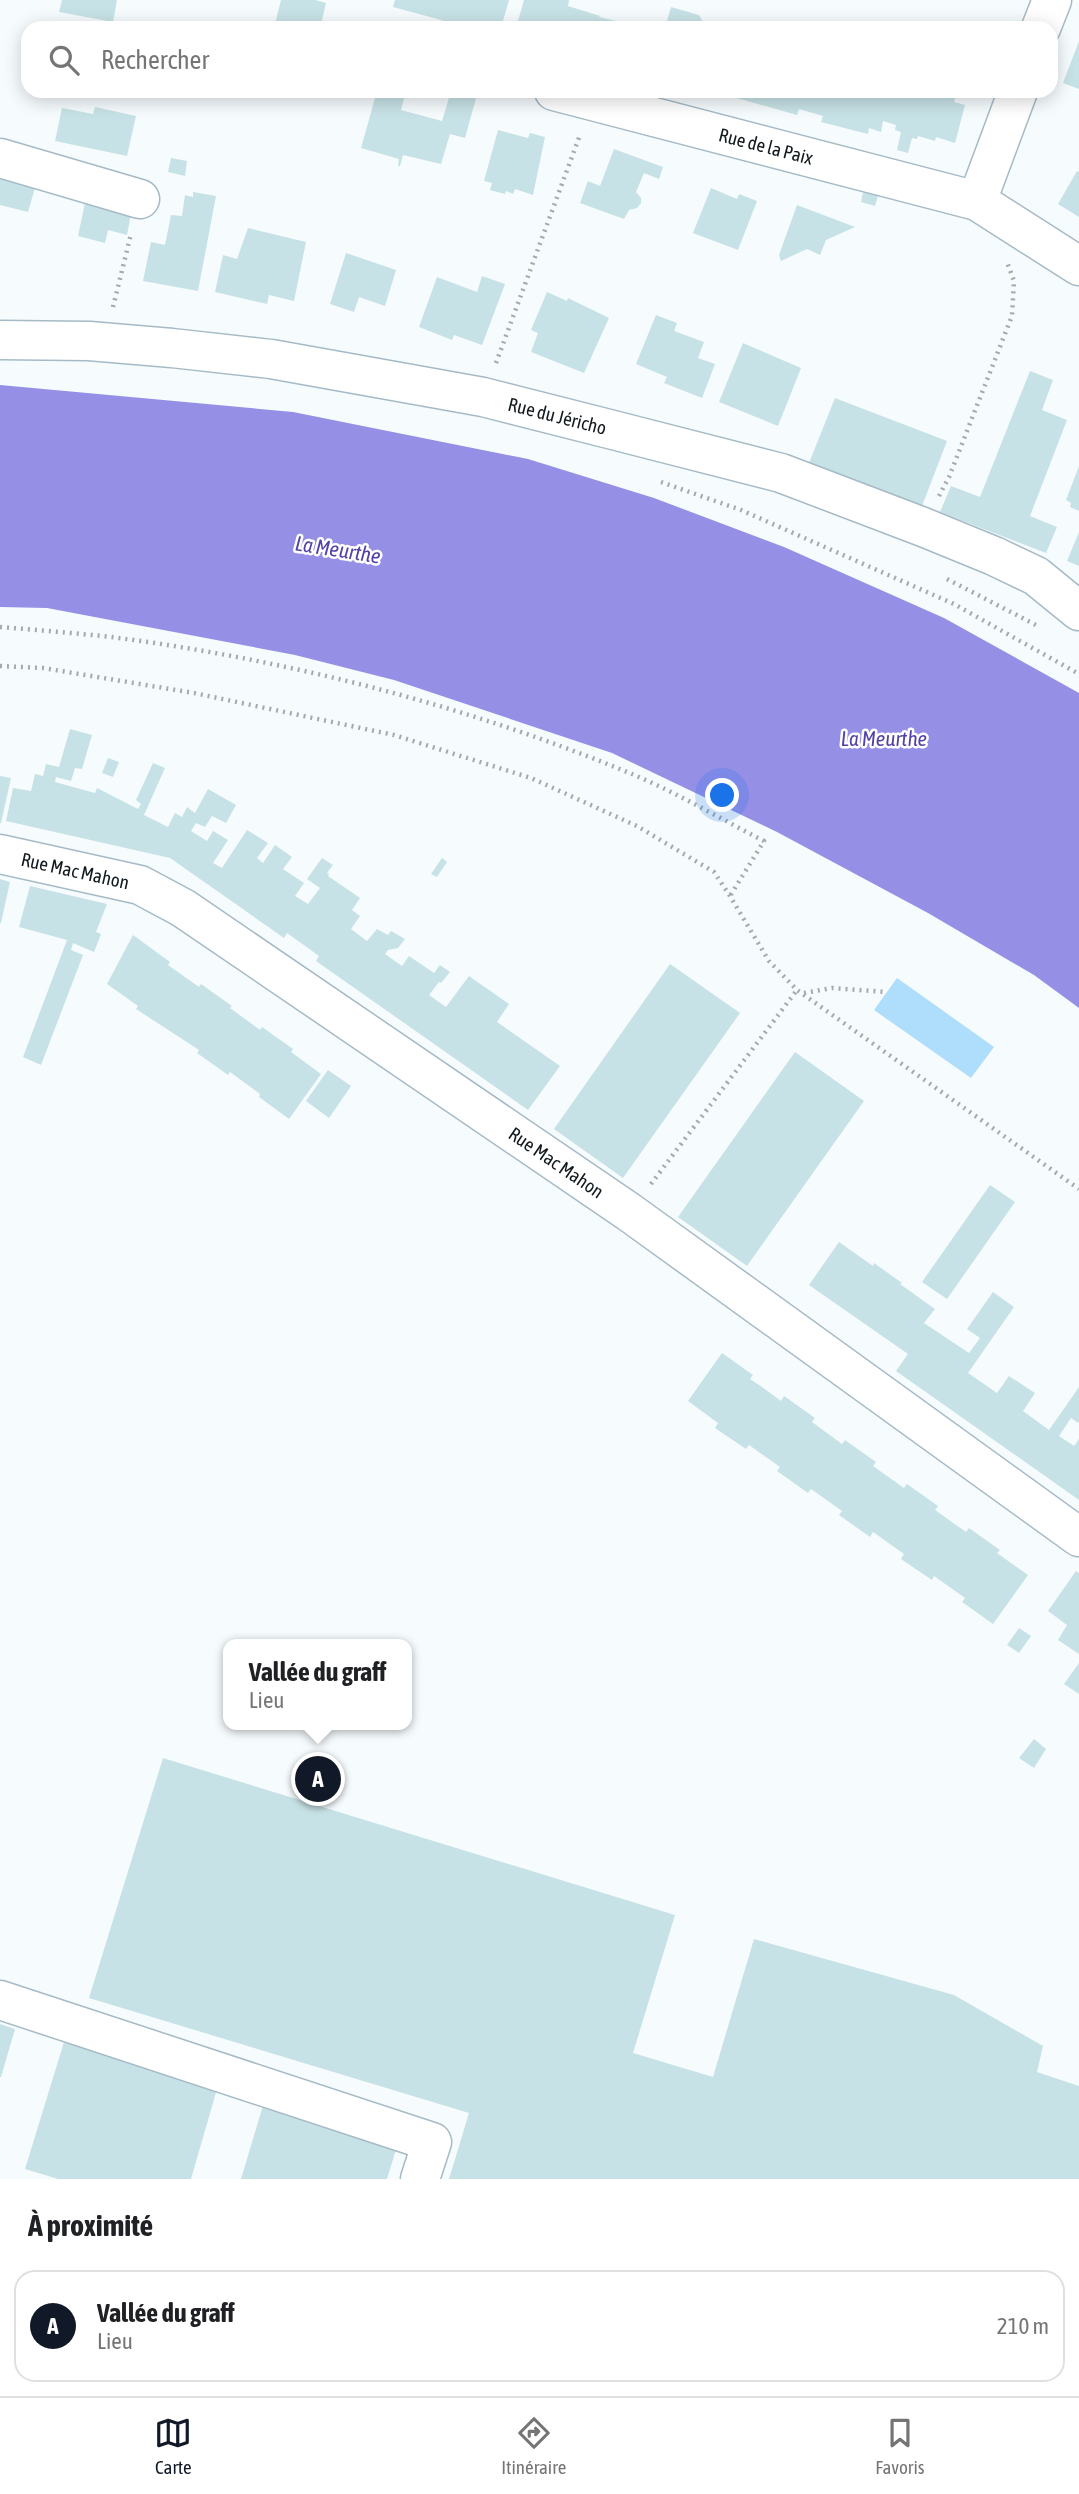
<!DOCTYPE html>
<html lang="fr">
<meta charset="utf-8">
<style>
:root{--surface:#fff;--page:#f2f2f2;--text:#202124;--muted:#757577;--line:#e0e0e0;--accent:#111827}
body{margin:0;font-family:"Asap Condensed",sans-serif;background:var(--page);color:var(--text)}
.you{position:absolute;left:723px;top:796px;width:24px;height:24px;margin:-18px;border:5px solid #fff;border-radius:50%;background:#1a73e8;box-shadow:0 0 0 10px #1a73e833}
.badge{display:grid;place-items:center;width:46px;height:46px;border-radius:50%;background:var(--accent);color:#fff;font-size:23px;font-weight:700}
.pin{position:absolute;translate:-50% -50%;border:4px solid #fff;box-shadow:0 2px 7px #0006}
.popup{position:absolute;left:223px;top:1639px;width:189px;height:91px;box-sizing:border-box;display:grid;place-content:center;border-radius:14px;background:var(--surface);filter:drop-shadow(0 2px 5px #0005);font-size:23px;white-space:nowrap;color:var(--muted)}
.popup b{font-size:26px;color:var(--text)}
.popup::after{content:'';position:absolute;left:50%;top:100%;margin-left:-14px;border:14px solid transparent;border-top-color:var(--surface)}
.list{margin:0;padding:0;list-style:none}
h2{display:flex;justify-content:space-between;align-items:center;height:91px;margin:0;padding:0 28px;font-size:30px}
h2 small{font-size:23px;font-weight:400;color:var(--muted)}
.list li{display:grid;grid-template-columns:46px 1fr auto;gap:21px;align-items:center;box-sizing:border-box;height:112px;margin:0 14px 14px;padding:0 14px;border:2px solid var(--line);border-radius:21px}
.list b{display:block;font-size:26px;white-space:nowrap}
.list p{margin:0;font-size:23px;white-space:nowrap;color:var(--muted)}
.list em{font-size:23px;font-style:normal;color:var(--muted)}
.icon{flex:none;width:38px;height:38px;fill:none;stroke:currentColor;stroke-width:2;stroke-linecap:round;stroke-linejoin:round}
.map{position:relative;flex:none;width:1079px;height:2179px;overflow:hidden}
.search{position:absolute;background:var(--surface);box-shadow:0 4px 18px #0003;left:21px;right:21px;top:21px;height:77px;display:flex;align-items:center;gap:18px;box-sizing:border-box;padding:0 24px;border-radius:21px;color:var(--muted);font-size:26px}
.sheet{height:217px;background:var(--surface)}
nav{display:flex;justify-content:space-around;align-items:center;box-sizing:border-box;height:98px;border-top:2px solid var(--line);background:var(--surface);font-size:19px;color:var(--muted)}
nav a{display:grid;justify-items:center;gap:4px}
nav .on{color:var(--accent)}
.map>svg:first-child{display:block}
.green{fill:#aedefb}
.water{fill:#958fe6}
.building{fill:#c7e2e6}
.lines{fill:none;stroke-linecap:round;stroke-linejoin:round}
.minor-casing{stroke:#a5bac6;stroke-width:41}
.path{stroke:#a3a9ac;stroke-width:4.5;stroke-dasharray:2 5;stroke-linecap:butt}
.minor{stroke:#fff;stroke-width:38}
.labels{text-anchor:middle;dominant-baseline:central;stroke-width:5;stroke-linejoin:round;paint-order:stroke}
.street-label{font-size:19px;fill:#121a1e;stroke:#fff}
.water-label{font-size:21px;font-style:italic;fill:#5241a7;stroke:#fff}
</style>
<div class="map">
<svg width="1079" height="2179" viewBox="0 0 1079 2179">
<rect width="100%" height="100%" fill="#f6fbfd"/>
<polygon class="green" points="897,978 994,1047 971,1078 874,1010"/>
<polygon class="water" points="0,385 293,412 528,459 654,498 784,547 944,618 1079,693 1079,1008 1034,975 928,913 777,832 612,753 394,680 295,655 47,608 0,607"/>
<g class="building">
<polygon points="62,0 117,0 113,22 59,12"/>
<polygon points="281,0 315,0 326,3 320,28 274,28"/>
<polygon points="395,0 509,0 501,28 470,28 430,17 393,7"/>
<polygon points="524,0 569,0 568,6 600,16 599,17 645,28 516,28"/>
<polygon points="671,7 699,15 703,22 701,28 665,28"/>
<polygon points="1079,41 1079,89 1063,83"/>
<polygon points="377,91 406,91 401,110 442,121 451,91 478,91 465,138 450,134 441,164 403,155 400,166 398,166 399,159 361,148"/>
<polygon points="712,91 882,91 904,97 905,91 943,91 956,94 954,102 965,105 955,143 936,137 935,141 918,136 917,139 912,138 908,153 897,150 901,132 895,130 896,125 883,121 881,132 869,128 868,134 821,122 823,116 799,109 797,115"/>
<polygon points="95,107 136,116 127,156 55,141 62,108 93,114"/>
<polygon points="498,130 528,138 530,133 545,137 533,195 515,189 513,194 506,191 505,194 490,190 492,183 484,181"/>
<polygon points="614,149 663,167 659,179 644,173 636,192 641,198 641,203 637,208 629,210 624,219 580,203 588,181 600,186"/>
<polygon points="171,158 187,161 185,176 168,172"/>
<polygon points="0,170 37,181 28,212 0,205"/>
<polygon points="1077,171 1079,172 1079,217 1058,204"/>
<polygon points="711,188 737,199 739,194 757,201 738,250 693,233"/>
<polygon points="193,192 216,196 198,291 143,281 151,242 165,245 171,215 182,216 185,195 193,197"/>
<polygon points="863,192 878,196 875,206 861,202"/>
<polygon points="86,198 131,214 127,235 108,230 105,243 78,236"/>
<polygon points="797,205 855,227 826,240 820,255 807,249 781,261 779,255"/>
<polygon points="248,228 306,242 294,301 269,295 267,304 215,292 223,255 237,259"/>
<polygon points="346,253 396,270 385,306 359,297 354,312 330,304"/>
<polygon points="482,276 505,284 482,345 454,335 452,340 419,327 437,277 477,292"/>
<polygon points="547,292 567,301 568,298 609,318 584,373 531,352 538,333 531,330"/>
<polygon points="656,315 677,323 674,331 704,342 698,358 715,364 702,398 664,383 667,377 636,364"/>
<polygon points="743,343 801,368 778,426 719,402"/>
<polygon points="1030,371 1053,380 1042,410 1067,420 1030,516 1057,527 1046,553 940,512 951,486 980,497"/>
<polygon points="835,398 947,441 922,506 809,463"/>
<polygon points="1079,466 1079,511 1070,507 1071,503 1066,500"/>
<polygon points="1079,532 1079,566 1067,561"/>
<polygon points="70,729 92,735 82,769 75,768 71,781 56,777 55,782 95,793 97,788 138,809 141,804 136,800 153,763 165,768 144,815 168,827 175,813 182,817 187,807 195,813 208,789 236,805 226,823 212,816 205,827 196,823 191,831 207,841 213,831 228,840 213,863 222,868 247,830 268,843 257,858 263,863 275,845 292,857 283,869 304,883 295,896 308,904 320,888 307,879 322,858 333,865 327,873 329,874 328,876 360,898 352,910 360,916 351,929 367,941 377,929 388,935 391,931 405,939 398,948 388,950 385,954 402,966 409,956 434,973 440,965 450,972 441,983 439,982 429,995 446,1007 469,976 509,1004 497,1022 560,1066 528,1110 316,961 319,956 287,933 284,938 170,858 6,821 13,788 31,791 35,774 43,776 46,764 59,767"/>
<polygon points="108,758 119,762 113,777 102,773"/>
<polygon points="0,776 11,778 1,823 0,823"/>
<polygon points="442,858 447,862 437,877 431,874"/>
<polygon points="0,879 10,882 1,923 0,923"/>
<polygon points="30,886 107,904 96,932 101,934 94,952 73,943 71,950 83,955 41,1065 23,1057 67,940 19,927"/>
<polygon points="133,935 170,962 168,965 199,987 201,984 232,1006 230,1008 260,1030 262,1027 293,1049 291,1052 321,1074 289,1119 259,1097 260,1094 230,1072 228,1075 197,1053 199,1050 136,1009 138,1006 107,984"/>
<polygon points="670,964 740,1013 623,1178 554,1129"/>
<polygon points="795,1052 864,1101 747,1266 678,1217"/>
<polygon points="328,1070 351,1086 329,1118 306,1101"/>
<polygon points="990,1185 1015,1202 947,1299 922,1282"/>
<polygon points="839,1242 873,1266 874,1263 902,1283 900,1284 935,1309 924,1323 969,1353 980,1338 967,1329 993,1292 1014,1307 968,1373 997,1393 1009,1376 1035,1393 1023,1411 1049,1430 1079,1387 1079,1421 1078,1423 1071,1418 1059,1436 1074,1446 1079,1439 1079,1500 896,1371 908,1354 809,1285"/>
<polygon points="722,1353 753,1375 750,1379 762,1387 781,1401 784,1396 815,1418 812,1422 842,1444 845,1440 876,1462 873,1466 904,1488 907,1484 938,1506 935,1510 966,1532 969,1528 1000,1550 997,1553 1028,1575 993,1624 962,1602 965,1598 934,1576 932,1580 901,1559 904,1554 873,1532 870,1537 839,1515 842,1511 811,1489 808,1493 777,1471 780,1467 749,1445 746,1449 715,1428 718,1423 688,1401"/>
<polygon points="1076,1571 1079,1573 1079,1654 1058,1640 1067,1625 1048,1611"/>
<polygon points="1019,1628 1031,1636 1019,1653 1007,1645"/>
<polygon points="1079,1663 1079,1694 1064,1684"/>
<polygon points="1034,1739 1046,1749 1034,1768 1019,1758"/>
<polygon points="163,1758 675,1915 633,2053 713,2077 754,1939 954,1995 1043,2046 1037,2072 1079,2086 1079,2179 449,2179 469,2113 89,1998"/>
<polygon points="0,2024 15,2029 1,2077 0,2077"/>
<polygon points="64,2042 217,2089 191,2179 58,2179 25,2169"/>
<polygon points="264,2102 398,2143 387,2179 241,2179"/>
</g>
<g class="lines">
<g class="minor-casing">
<g id="minor">
<polyline points="1041,28 1052,0"/>
<path id="s1" d="M 554,91 L 977,201 L 1079,266"/>
<polyline points="0,158 140,199"/>
<polyline points="977,201 1018,91"/>
<path id="s2" d="M 0,340 L 89,341 L 172,348 L 271,359 L 483,397 L 613,430 L 781,473 L 923,527 L 994,556 L 1036,576 L 1079,611"/>
<path id="s3" d="M 0,854 L 140,885 L 183,908 L 629,1212 L 1079,1537"/>
<polyline points="0,2000 432,2142 420,2179"/>
</g>
</g>
<g class="path">
<polyline points="113,307 131,234"/>
<polyline points="496,363 580,135"/>
<polyline points="661,482 741,510 954,604 1079,674"/>
<polyline points="939,496 949,477 1012,316 1014,281 1007,262"/>
<polyline points="947,579 1036,625"/>
<path d="M 0,627 C 37,630 74,633 111,637 C 284,659 465,705 627,772 C 674,791 719,818 764,841 L 730,896"/>
<polyline points="0,666 43,668 194,693 394,735 531,778 637,826 714,872 730,896 769,961 797,990 1079,1189"/>
<polyline points="804,993 832,988 886,992"/>
<polyline points="651,1184 797,990"/>
</g>
<use href="#minor" class="minor"/>
</g>
<g class="labels">
<g class="street-label">
<text stroke="none"><textPath href="#s1" startOffset="219">Rue de la Paix</textPath></text>
<text stroke="none"><textPath href="#s2" startOffset="564">Rue du Jéricho</textPath></text>
<text stroke="none"><textPath href="#s3" startOffset="77">Rue Mac Mahon</textPath></text>
<text stroke="none"><textPath href="#s3" startOffset="644">Rue Mac Mahon</textPath></text>
</g>
<g class="water-label">
<text transform="translate(338 549) rotate(9)">La Meurthe</text>
<text x="884" y="738">La Meurthe</text>
</g>
</g>
</svg>
<div class="you"></div>
<div class="pin badge" style="left:318px;top:1779px">A</div>
<div class="popup"><b>Vallée du graff</b>Lieu</div>
<div class="search"><svg class="icon" aria-label="search" viewBox="0 0 24 24"><circle cx="10" cy="10" r="6"/><path d="M15 15l6 6"/></svg>Rechercher</div>
</div>
<section class="sheet">
<h2>À proximité<small></small></h2>
<ul class="list">
<li><span class="badge">A</span><div><b>Vallée du graff</b><p>Lieu</p></div><em>210 m</em></li>
</ul>
</section>
<nav>
<a class="on"><svg class="icon" aria-label="map" viewBox="0 0 24 24"><path d="M3 6l6-2 6 2 6-2v14l-6 2-6-2-6 2zM9 4v14M15 6v14"/></svg>Carte</a>
<a><svg class="icon" aria-label="directions" viewBox="0 0 24 24"><path d="M12 3l9 9-9 9-9-9zM9 14v-3h6M13 9l2 2-2 2"/></svg>Itinéraire</a>
<a><svg class="icon" aria-label="saved" viewBox="0 0 24 24"><path d="M7 4h10v16l-5-4-5 4z"/></svg>Favoris</a>
</nav>
